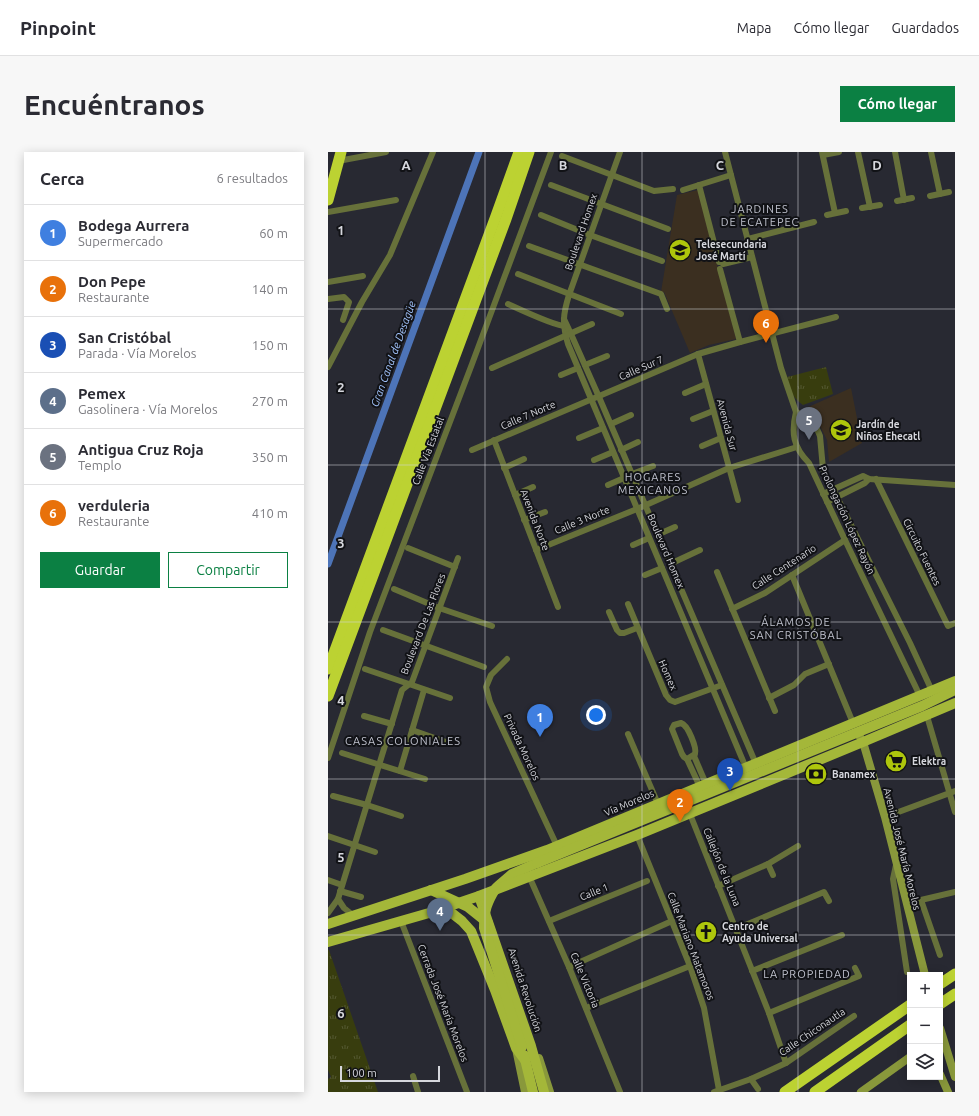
<!DOCTYPE html>
<html lang="es">
<meta charset="utf-8">
<style>
:root{--surface:#fff;--page:#f7f7f7;--text:#2b2b33;--muted:#7c7c81;--line:#e1e1e2;--accent:#0b8043}
body{margin:0;font-family:Ubuntu,sans-serif;background:var(--page);color:var(--text)}
.controls{position:absolute;right:12px;bottom:12px;display:grid;overflow:hidden;border-radius:0px;box-shadow:0 2px 10px #0003}
.controls button{width:36px;height:36px;display:grid;place-items:center;padding:0;border:0;border-bottom:1px solid var(--line);background:var(--surface);color:var(--text);font:20px sans-serif}
.scale{position:absolute;left:12px;bottom:10px;width:100px;box-sizing:border-box;padding-left:4px;border:2px solid #d6d7dd;border-top:0;font-size:11px;line-height:14px;white-space:nowrap;color:#d6d7dd;-webkit-text-stroke:3px #111216;paint-order:stroke}
.you{position:absolute;left:268px;top:563px;width:14px;height:14px;margin:-10px;border:3px solid #fff;border-radius:50%;background:#1a73e8;box-shadow:0 0 0 6px #1a73e833}
.badge{display:grid;place-items:center;width:26px;height:26px;border-radius:50%;background:var(--accent);color:#fff;font-size:13px;font-weight:700}
.pin{position:absolute;translate:-50% -33px;filter:drop-shadow(0 1px 2px #0008)}
.pin::after{content:'';position:absolute;top:21px;width:14px;height:12px;background:inherit;clip-path:polygon(0 0,100% 0,50% 100%)}
.list{margin:0;padding:0;list-style:none}
h2{display:flex;justify-content:space-between;align-items:center;height:52px;margin:0;padding:0 16px;font-size:17px}
h2 small{font-size:13px;font-weight:400;color:var(--muted)}
.list li{display:grid;grid-template-columns:26px 1fr auto;gap:12px;align-items:center;box-sizing:border-box;height:56px;padding:0 16px;border-top:1px solid var(--line)}
.list b{display:block;font-size:15px;white-space:nowrap}
.list p{margin:0;font-size:13px;white-space:nowrap;color:var(--muted)}
.list em{font-size:13px;font-style:normal;color:var(--muted)}
.actions{display:flex;gap:8px;padding:12px 16px}
.actions a{flex:1;padding:9px 0;border:1px solid var(--accent);border-radius:0px;text-align:center;font-size:14px;color:var(--accent)}
.actions .main{background:var(--accent);color:#fff}
.icon{flex:none;width:22px;height:22px;fill:none;stroke:currentColor;stroke-width:2;stroke-linecap:round;stroke-linejoin:round}
.map{position:relative;flex:none;width:627px;height:940px;overflow:hidden;border-radius:0px}
header{display:flex;align-items:center;gap:24px;box-sizing:border-box;height:56px;padding:0 20px;background:var(--surface);border-bottom:1px solid var(--line)}
header strong{font-size:19px}
nav{display:flex;gap:22px;margin-inline-start:auto;font-size:14px}
.intro{display:flex;align-items:center;justify-content:space-between;box-sizing:border-box;height:96px;padding:0 24px}
h1{margin:0;font-size:28px}
.button{padding:10px 18px;border-radius:0px;background:var(--accent);color:#fff;font-size:14px;font-weight:700}
main{display:flex;gap:24px;padding:0 24px}
aside{flex:1;background:var(--surface);border-radius:0px;box-shadow:0 2px 10px #0003}
.map>svg:first-child{display:block}
.education{fill:#3b2f20}
.park{fill:url(#park-tufts)}
.lines{fill:none;stroke-linecap:round;stroke-linejoin:round}
.canal{stroke:#4d74b8;stroke-width:7}
.street{stroke:#67713a;stroke-width:6}
.secondary{stroke:#89983b;stroke-width:8}
.primary{stroke:#a4b739;stroke-width:10}
.highway{stroke:#bcd232;stroke-width:11}
.primary-bridge{stroke:#a4b739;stroke-width:10}
.grid{fill:none;stroke:#d6d7dd;stroke-width:1;stroke-opacity:0.55}
.labels{text-anchor:middle;dominant-baseline:central;stroke-width:4;stroke-linejoin:round;paint-order:stroke}
.street-label{font-size:10px;fill:#d6d7dd;stroke:#111216}
.poi-label{font-size:10px;font-weight:bold;fill:#d6d7dd;stroke:#111216;text-anchor:start}
.neighbourhood-label{font-size:11px;letter-spacing:1px;fill:#c1c3cf;stroke:#111216}
.water-label{font-size:11px;font-style:italic;fill:#a0c1f9;stroke:#111216}
.grid-label{font-size:13px;text-anchor:middle;font-weight:bold;fill:#d6d7dd;stroke:#111216;stroke-width:4;stroke-linejoin:round;paint-order:stroke}
</style>
<header>
<strong>Pinpoint</strong>
<nav><a>Mapa</a><a>Cómo llegar</a><a>Guardados</a></nav>
</header>
<div class="intro"><h1>Encuéntranos</h1><a class="button">Cómo llegar</a></div>
<main>
<aside>
<h2>Cerca<small>6 resultados</small></h2>
<ul class="list">
<li><span class="badge" style="background:#3f7fe0">1</span><div><b>Bodega Aurrera</b><p>Supermercado</p></div><em>60 m</em></li>
<li><span class="badge" style="background:#e8710a">2</span><div><b>Don Pepe</b><p>Restaurante</p></div><em>140 m</em></li>
<li><span class="badge" style="background:#1a4fb4">3</span><div><b>San Cristóbal</b><p>Parada · Vía Morelos</p></div><em>150 m</em></li>
<li><span class="badge" style="background:#5c6f8a">4</span><div><b>Pemex</b><p>Gasolinera · Vía Morelos</p></div><em>270 m</em></li>
<li><span class="badge" style="background:#6b7280">5</span><div><b>Antigua Cruz Roja</b><p>Templo</p></div><em>350 m</em></li>
<li><span class="badge" style="background:#e8710a">6</span><div><b>verduleria</b><p>Restaurante</p></div><em>410 m</em></li>
</ul>
<div class="actions"><a class="main">Guardar</a><a>Compartir</a></div>
</aside>
<div class="map">
<svg width="627" height="940" viewBox="0 0 627 940">
<defs>
<pattern id="park-tufts" width="24" height="20" patternUnits="userSpaceOnUse"><rect width="24" height="20" fill="#383d0e"/><path d="M3 7l-1-3M5 7V3M7 7l1-3M15 17l-1-3M17 17v-4M19 17l1-3" fill="none" stroke="#545831"/></pattern>
</defs>
<rect width="100%" height="100%" fill="#282932"/>
<g class="education">
<polygon points="370,38 408,187 381,193 362,201 336,140 333,140 349,43"/>
<polygon points="523,236 534,291 501,310 499,288 489,268 478,256"/>
</g>
<g class="park">
<path d="M 498,215 L 505,242 L 475,253 C 463,244 463,239 459,225 Z"/>
<polygon points="0,798 1,798 50,940 0,940 0,927 3,925 0,918"/>
</g>
<g class="lines">
<polyline class="canal" points="0,412 151,0"/>
<g class="street">
<path d="M 292,0 L 241,143 C 235,162 234,172 240,192 L 418,616"/>
<polyline points="397,0 453,216 468,260"/>
<polyline points="494,0 507,61"/>
<polyline points="530,0 542,55"/>
<polyline points="567,0 576,48"/>
<polyline points="603,0 612,42"/>
<polyline points="495,3 511,0"/>
<polyline points="234,4 326,39 345,37"/>
<polyline points="10,9 58,0"/>
<polyline points="223,33 340,77"/>
<polyline points="371,33 391,110"/>
<polyline points="355,38 403,23"/>
<polyline points="602,44 621,40"/>
<polyline points="569,49 584,46"/>
<polyline points="534,56 552,53"/>
<polyline points="0,60 68,48"/>
<polyline points="213,63 262,83 334,109"/>
<polyline points="499,63 518,59"/>
<polyline points="420,87 486,70"/>
<polyline points="201,94 333,142 339,157"/>
<polyline points="395,112 424,105"/>
<polyline points="392,117 412,190"/>
<polyline points="190,122 293,162"/>
<polyline points="0,130 35,124"/>
<polyline points="0,147 16,145 21,150 15,168"/>
<path d="M 180,152 C 191,157 229,175 238,174"/>
<polyline points="236,167 243,182 271,245 428,612"/>
<polyline points="370,202 410,348"/>
<polyline points="257,213 279,204"/>
<polyline points="0,215 34,150 62,103 105,0"/>
<polyline points="164,216 264,172"/>
<polyline points="233,223 250,216"/>
<polyline points="357,241 378,232"/>
<polyline points="468,260 480,266 489,277 492,284 495,317 582,491 604,539"/>
<path d="M 468,260 C 463,281 465,295 481,311 L 517,388 L 592,544"/>
<polyline points="365,267 385,259"/>
<polyline points="283,272 303,263"/>
<polyline points="251,286 275,276"/>
<polyline points="166,288 230,455"/>
<polyline points="374,294 393,286"/>
<polyline points="144,298 370,202 412,190 508,165"/>
<polyline points="293,298 310,290"/>
<polyline points="266,308 285,300"/>
<polyline points="176,316 196,307"/>
<polyline points="304,322 325,314"/>
<polyline points="548,327 620,474 627,471"/>
<polyline points="280,333 296,326"/>
<polyline points="495,342 535,324 541,327 627,333"/>
<polyline points="187,343 205,335"/>
<polyline points="499,350 537,331 541,327"/>
<polyline points="196,368 217,360"/>
<polyline points="329,383 347,375"/>
<polyline points="305,393 321,386"/>
<polyline points="80,396 127,415"/>
<polyline points="208,398 309,357 401,316 469,295"/>
<polyline points="342,412 372,398"/>
<polyline points="389,420 447,559"/>
<polyline points="317,423 334,416"/>
<polyline points="464,423 525,571"/>
<polyline points="66,437 111,456 164,474"/>
<polyline points="300,452 338,543 342,548 347,550 394,533"/>
<polyline points="404,457 437,441 517,388"/>
<polyline points="281,460 289,478 292,481 296,481 309,476"/>
<polyline points="55,478 156,515"/>
<polyline points="179,507 163,523 158,535 162,550 229,694"/>
<polyline points="37,517 122,546"/>
<polyline points="441,546 466,533 477,522 501,512"/>
<polyline points="36,564 64,572"/>
<polyline points="599,564 627,660"/>
<path d="M 353,571 C 360,573 369,596 367,602 L 359,607 L 356,605 L 354,602 L 344,577 L 346,573 Z"/>
<polyline points="84,578 118,590"/>
<polyline points="300,582 330,652"/>
<polyline points="14,601 97,627"/>
<polyline points="366,604 378,632"/>
<polyline points="0,606 42,480 144,212 223,0"/>
<polyline points="359,607 372,635"/>
<polyline points="72,619 96,538"/>
<polyline points="5,644 39,653 73,664"/>
<polyline points="362,662 441,861 458,911"/>
<polyline points="557,665 627,639"/>
<polyline points="309,683 362,814 376,856 391,938"/>
<polyline points="0,684 47,700"/>
<polyline points="440,712 445,723"/>
<polyline points="568,713 565,727 579,820"/>
<polyline points="201,724 241,815 292,940"/>
<polyline points="0,728 14,733"/>
<polyline points="390,734 440,712 470,694"/>
<polyline points="12,739 33,745"/>
<polyline points="10,747 16,756 26,764"/>
<polyline points="0,761 10,747 74,538 84,530 130,406"/>
<polyline points="73,769 139,940"/>
<polyline points="221,769 319,729"/>
<polyline points="408,777 496,740 501,749"/>
<polyline points="612,803 593,748 627,740"/>
<polyline points="241,815 344,769"/>
<polyline points="424,819 514,783"/>
<polyline points="258,856 362,814"/>
<polyline points="441,861 531,824 527,816"/>
<polyline points="85,924 90,940"/>
<polyline points="423,927 430,937"/>
<polyline points="386,940 423,927 458,911 526,864"/>
</g>
<g class="secondary">
<polyline points="532,585 535,590 557,665 597,823"/>
<polyline points="612,876 627,925"/>
<polyline points="188,897 197,940"/>
<polyline points="211,906 222,940"/>
<polyline points="612,922 620,940"/>
<polyline points="533,940 582,905"/>
</g>
<g class="primary">
<polyline points="170,734 184,722 209,711"/>
<polyline points="103,738 140,755 160,771"/>
<polyline points="151,744 203,894 216,940"/>
<polyline points="109,760 115,760 125,762 134,769 143,779 167,838 188,896 197,908"/>
<polyline points="0,772 137,727 219,698 627,529"/>
<polyline points="0,790 101,761 151,744 309,683 535,590 627,551"/>
<polyline points="196,903 205,940"/>
</g>
<g class="highway">
<polyline points="0,48 13,0"/>
<polyline points="0,517 168,64 191,0"/>
<polyline points="0,544 178,67 201,0"/>
<polyline points="612,832 627,822"/>
<polyline points="612,852 627,842"/>
<polyline points="457,940 582,853"/>
<polyline points="487,940 582,873"/>
</g>
<g class="primary-bridge">
<polyline points="209,711 594,554 627,538"/>
<path d="M 168,736 C 159,750 156,759 156,776 L 194,895"/>
</g>
</g>
<path class="grid" d="M 157,0 L 157,940M 314,0 L 314,940M 470,0 L 470,940M 0,157 L 627,157M 0,313 L 627,313M 0,470 L 627,470M 0,627 L 627,627M 0,783 L 627,783"/>
<defs>
<g id="school-disc" transform="scale(1.15)"><circle r="9.5" fill="#aec60c" stroke="#111216"/><path d="M0-5L7-2L0 1L-7-2ZM-4 1L0 2.5L4 1V4Q0 6-4 4Z" fill="#111"/></g>
<g id="supermarket-disc" transform="scale(1.15)"><circle r="9.5" fill="#aec60c" stroke="#111216"/><path d="M-6-5.5h2.5l.6 2H6L4.5 2H-2.5L-4.4-4H-6ZM-1.5 3.2a1.3 1.3 0 1 0 .1 0ZM3 3.2a1.3 1.3 0 1 0 .1 0Z" fill="#111"/></g>
<g id="bank-disc" transform="scale(1.15)"><circle r="9.5" fill="#aec60c" stroke="#111216"/><path d="M-6-4H6V4H-6ZM0-2.3a2.3 2.3 0 1 0 0 4.6a2.3 2.3 0 1 0 0-4.6Z" fill="#111"/></g>
<g id="church-disc" transform="scale(1.15)"><circle r="9.5" fill="#aec60c" stroke="#111216"/><path d="M-1.2-6h2.4v3.5h3.3v2.4h-3.3V6h-2.4V-.1h-3.3v-2.4h3.3Z" fill="#111"/></g>
</defs>
<g fill-rule="evenodd">
<use href="#school-disc" x="352" y="98"/>
<use href="#school-disc" x="513" y="278"/>
<use href="#supermarket-disc" x="568" y="609"/>
<use href="#bank-disc" x="488" y="622"/>
<use href="#church-disc" x="378" y="780"/>
</g>
<g class="labels">
<g class="street-label">
<text transform="translate(253 80) rotate(-71)">Boulevard Homex</text>
<text transform="translate(313 216) rotate(-23)">Calle Sur 7</text>
<text transform="translate(200 263) rotate(-23)">Calle 7 Norte</text>
<text transform="translate(399 273) rotate(75)">Avenida Sur</text>
<text transform="translate(100 299) rotate(-69)">Calle Vía Estatal</text>
<text transform="translate(207 368) rotate(69)">Avenida Norte</text>
<text transform="translate(254 368) rotate(-22)">Calle 3 Norte</text>
<text transform="translate(519 368) rotate(65)">Prolongación López Rayón</text>
<text transform="translate(338 399) rotate(67)">Boulevard Homex</text>
<text transform="translate(594 400) rotate(64)">Circuito Fuentes</text>
<text transform="translate(456 415) rotate(-33)">Calle Centenario</text>
<text transform="translate(95 472) rotate(-69)">Boulevard De Las Flores</text>
<text transform="translate(340 523) rotate(66)">Homex</text>
<text transform="translate(194 595) rotate(65)">Privada Morelos</text>
<text transform="translate(301 651) rotate(-23)">Vía Morelos</text>
<text transform="translate(574 697) rotate(76)">Avenida José María Morelos</text>
<text transform="translate(394 715) rotate(68)">Callejón de la Luna</text>
<text transform="translate(266 740) rotate(-22)">Calle 1</text>
<text transform="translate(363 794) rotate(69)">Calle Mariano Matamoros</text>
<text transform="translate(257 828) rotate(67)">Calle Victoria</text>
<text transform="translate(197 838) rotate(72)">Avenida Revolución</text>
<text transform="translate(115 851) rotate(69)">Cerrada José María Morelos</text>
<text transform="translate(484 880) rotate(-34)">Calle Chiconautla</text>
</g>
<g class="poi-label">
<text x="368" y="92">Telesecundaria<tspan x="368" dy="12">José Martí</tspan></text>
<text x="528" y="272">Jardín de<tspan x="528" dy="12">Niños Ehecatl</tspan></text>
<text x="584" y="609">Elektra</text>
<text x="504" y="622">Banamex</text>
<text x="394" y="774">Centro de<tspan x="394" dy="12">Ayuda Universal</tspan></text>
</g>
<g class="neighbourhood-label">
<text x="432" y="57">JARDINES<tspan x="432" dy="13">DE ECATEPEC</tspan></text>
<text x="325" y="325">HOGARES<tspan x="325" dy="13">MEXICANOS</tspan></text>
<text x="468" y="470">ÁLAMOS DE<tspan x="468" dy="13">SAN CRISTÓBAL</tspan></text>
<text x="75" y="589">CASAS COLONIALES</text>
<text x="479" y="822">LA PROPIEDAD</text>
</g>
<g class="water-label">
<text transform="translate(65 202) rotate(-70)">Gran Canal de Desagüe</text>
</g>
</g>
<g class="grid-label">
<text x="78" y="18">A</text>
<text x="235" y="18">B</text>
<text x="392" y="18">C</text>
<text x="549" y="18">D</text>
<text x="13" y="83">1</text>
<text x="13" y="240">2</text>
<text x="13" y="396">3</text>
<text x="13" y="553">4</text>
<text x="13" y="710">5</text>
<text x="13" y="866">6</text>
</g>
</svg>
<div class="controls">
<button>+</button>
<button>−</button>
<button><svg class="icon" aria-label="layers" viewBox="0 0 24 24"><path d="M12 4l9 5-9 5-9-5zM3 14l9 5 9-5"/></svg></button>
</div>
<div class="scale">100 m</div>
<div class="you"></div>
<div class="pin badge" style="left:212px;top:585px;background:#3f7fe0">1</div>
<div class="pin badge" style="left:352px;top:670px;background:#e8710a">2</div>
<div class="pin badge" style="left:402px;top:639px;background:#1a4fb4">3</div>
<div class="pin badge" style="left:112px;top:779px;background:#5c6f8a">4</div>
<div class="pin badge" style="left:481px;top:288px;background:#6b7280">5</div>
<div class="pin badge" style="left:438px;top:191px;background:#e8710a">6</div>
</div>
</main>
